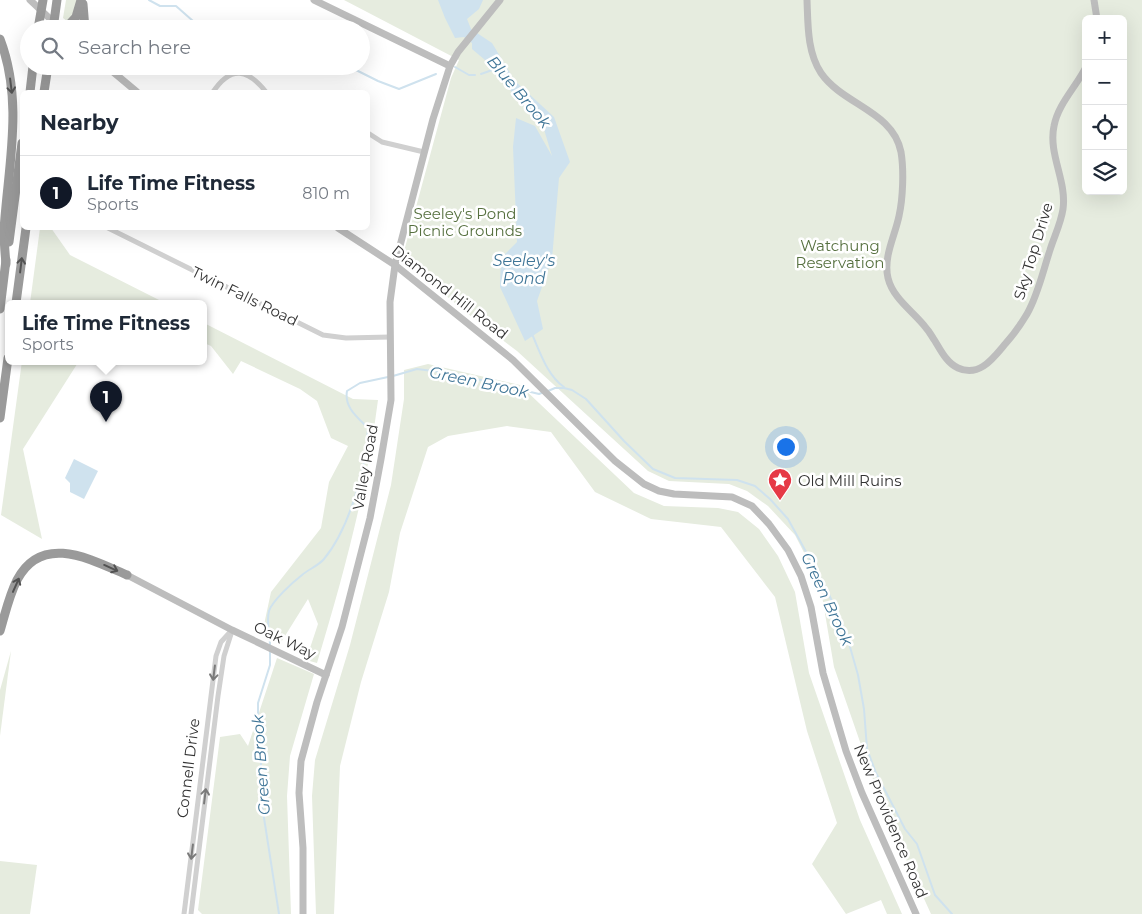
<!DOCTYPE html>
<meta charset="utf-8">
<style>
:root{--surface:#fff;--page:#f6f6f7;--text:#1f2937;--muted:#747a83;--line:#e0e1e3;--accent:#111827}
body{margin:0;font-family:Montserrat,sans-serif;background:var(--page);color:var(--text)}
.controls{position:absolute;right:15px;top:15px;display:grid;overflow:hidden;border-radius:8px;box-shadow:0 5px 20px #0002}
.controls button{width:45px;height:45px;display:grid;place-items:center;padding:0;border:0;border-bottom:1px solid var(--line);background:var(--surface);color:var(--text);font:25px sans-serif}
.you{position:absolute;left:785px;top:446px;width:18px;height:18px;margin:-12px;border:4px solid #fff;border-radius:50%;background:#1a73e8;box-shadow:0 0 0 8px #1a73e833}
.badge{display:grid;place-items:center;width:32px;height:32px;border-radius:50%;background:var(--accent);color:#fff;font-size:16px;font-weight:700}
.pin{position:absolute;translate:-50% -41px;filter:drop-shadow(0 1px 2px #0008)}
.pin::after{content:'';position:absolute;top:26px;width:18px;height:15px;background:inherit;clip-path:polygon(0 0,100% 0,50% 100%)}
.popup{position:absolute;left:5px;top:300px;width:202px;height:65px;box-sizing:border-box;display:grid;place-content:center;border-radius:8px;background:var(--surface);filter:drop-shadow(0 1px 4px #0005);font-size:16px;white-space:nowrap;color:var(--muted)}
.popup b{font-size:19px;color:var(--text)}
.popup::after{content:'';position:absolute;left:50%;top:100%;margin-left:-10px;border:10px solid transparent;border-top-color:var(--surface)}
.list{margin:0;padding:0;list-style:none}
h2{display:flex;justify-content:space-between;align-items:center;height:65px;margin:0;padding:0 20px;font-size:21px}
h2 small{font-size:16px;font-weight:400;color:var(--muted)}
.list li{display:grid;grid-template-columns:32px 1fr auto;gap:15px;align-items:center;box-sizing:border-box;height:75px;padding:0 20px;border-top:1px solid var(--line)}
.list b{display:block;font-size:19px;white-space:nowrap}
.list p{margin:0;font-size:16px;white-space:nowrap;color:var(--muted)}
.list em{font-size:16px;font-style:normal;color:var(--muted)}
.icon{flex:none;width:28px;height:28px;fill:none;stroke:currentColor;stroke-width:2;stroke-linecap:round;stroke-linejoin:round}
.map{position:relative;flex:none;width:1142px;height:914px;overflow:hidden}
.search{position:absolute;background:var(--surface);box-shadow:0 5px 20px #0002;left:20px;top:20px;width:350px;height:55px;display:flex;align-items:center;gap:12px;box-sizing:border-box;padding:0 18px;border-radius:28px;color:var(--muted);font-size:19px}
.panel{position:absolute;background:var(--surface);box-shadow:0 5px 20px #0002;left:20px;top:90px;width:350px;height:140px;border-radius:8px}
.map>svg:first-child{display:block}
.green{fill:#e6ecdf;fill-rule:evenodd}
.water{fill:#cfe2ee}
.lines{fill:none;stroke-linecap:round;stroke-linejoin:round}
.stream{stroke:#cfe2ee;stroke-width:2}
.street{stroke:#d0d0d0;stroke-width:5}
.secondary{stroke:#bdbdbd;stroke-width:7}
.highway{stroke:#9a9a9a;stroke-width:9}
.highway-bridge{stroke:#9a9a9a;stroke-width:9}
.oneway{stroke:#525252}
.oneway2{stroke:#7a7a7a}
.labels{text-anchor:middle;dominant-baseline:central;stroke-width:5;stroke-linejoin:round;paint-order:stroke}
.park-label{font-size:15px;fill:#56703f;stroke:#fff}
.street-label{font-size:15px;fill:#333;stroke:#fff}
.poi-label{font-size:15px;fill:#333;stroke:#fff;text-anchor:start}
.water-label{font-size:16px;font-style:italic;fill:#3f7597;stroke:#fff}
</style>
<div class="map">
<svg width="1142" height="914" viewBox="0 0 1142 914">
<rect width="100%" height="100%" fill="#fff"/>
<g class="green">
<polygon points="66,0 79,0 78,5 68,22 63,18"/>
<path d="M 344,0 L 1142,0 L 1142,914 L 931,914 L 884,811 L 834,667 L 820,584 L 795,535 L 768,506 L 747,491 L 729,484 L 669,481 L 648,471 L 517,351 L 472,317 L 407,264 L 403,255 L 451,78 L 459,60 ZM 1086,19 L 1123,19 L 1123,191 L 1086,191 Z"/>
<polygon points="40,228 51,228 70,255 165,303 30,303"/>
<path d="M 204,323 L 353,399 L 378,400 C 367,489 343,577 317,663 L 306,660 L 318,624 L 308,599 L 280,644 L 262,634 L 271,592 L 321,528 L 329,482 L 348,446 L 331,438 L 317,401 L 300,389 L 241,361 L 233,374 L 211,346 L 204,343 Z"/>
<polygon points="22,361 79,361 23,449 42,539 1,515"/>
<polygon points="428,364 520,385 634,493 664,506 718,508 738,512 759,529 778,556 795,592 809,673 860,820 902,914 887,914 881,900 846,914 812,864 837,823 807,731 775,597 721,527 651,519 595,492 551,432 507,426 448,436 428,447 400,533 389,592 361,682 340,766 334,914 316,914 312,796 315,760 350,645 391,485 404,399 404,370"/>
<polygon points="11,651 0,736 0,690"/>
<polygon points="277,658 314,674 290,756 287,796 291,914 202,914 198,910 220,737 240,734 248,746"/>
<polygon points="0,861 37,865 30,914 0,914"/>
</g>
<g class="water">
<polygon points="438,0 483,0 479,9 467,19 471,29 492,43 515,81 554,117 570,162 559,178 552,259 537,301 543,329 525,341 500,287 501,258 517,242 513,147 516,118 535,126 552,156 543,126 516,99 498,71 472,49 472,43 464,37 455,38 445,18"/>
<polygon points="74,459 98,471 84,499 70,492 70,483 65,478"/>
</g>
<g class="lines">
<g class="stream">
<polyline points="149,0 160,6 176,6 193,21 205,24 226,22 234,22 250,29"/>
<polyline points="348,66 378,81 399,89 436,74"/>
<polyline points="455,67 469,75 475,75"/>
<polyline points="481,74 495,69"/>
<path d="M 532,334 C 540,352 547,375 564,387"/>
<polyline points="393,376 417,369 456,374 539,394 544,392"/>
<polyline points="548,391 555,388 564,388 572,390 586,399 624,441 653,469 675,478 737,480 755,486 770,499 788,519 827,590 846,633 858,675 864,709 867,749 876,773 905,829 917,844 935,895 952,914"/>
<path d="M 270,645 C 270,634 266,622 269,611 C 272,601 293,582 302,575 C 309,569 318,566 324,559 C 349,529 367,467 368,428 C 357,417 344,407 347,391 L 360,383 L 388,377"/>
<polyline points="270,650 270,665 258,703 258,732 262,775 262,805 279,914"/>
</g>
<g class="street">
<path d="M 213,92 C 231,65 248,69 266,92"/>
<polyline points="368,133 382,142 424,152"/>
<polyline points="108,228 323,335 346,338 390,337"/>
<polyline points="184,914 216,656 221,642 232,630"/>
<polyline points="191,914 218,696 224,656 232,631"/>
</g>
<g class="secondary">
<polyline points="30,0 61,29"/>
<polyline points="314,0 450,66"/>
<path d="M 807,0 C 808,24 807,52 821,73 C 843,105 893,111 901,152 C 904,170 903,198 899,216 C 895,236 883,257 888,278 C 893,299 914,312 926,328 C 930,332 932,337 935,341 C 941,351 947,363 958,368 C 980,378 994,357 1006,343 C 1014,334 1021,324 1027,314 C 1038,295 1043,271 1050,250 C 1054,237 1061,223 1063,209 C 1067,181 1048,154 1054,126 C 1058,104 1076,87 1086,67"/>
<polyline points="1094,0 1097,19"/>
<polyline points="106,66 137,92"/>
<polyline points="338,228 395,265 513,360 615,461 644,484 659,491 674,494 732,497 752,506 769,524 788,550 801,576 811,607 823,673 846,751 862,793 916,914"/>
<polyline points="127,575 232,630 326,675"/>
<polyline points="303,914 303,848 299,793 301,761 317,702 342,627 370,518 381,459 391,400 390,302 395,265 433,119 450,66 458,52 500,0"/>
</g>
<g class="highway">
<polyline points="83,4 85,29"/>
<polyline points="65,29 76,17 81,0"/>
<path d="M 0,39 C 24,102 8,166 4,230 C 4,241 5,253 6,264"/>
<polyline points="30,92 33,66"/>
<polyline points="44,92 48,66"/>
<polyline points="9,242 22,143"/>
<polyline points="16,303 26,228"/>
<polyline points="0,309 6,260"/>
<polyline points="0,418 8,358"/>
<path d="M 0,631 C 5,614 9,596 17,580 C 42,532 92,560 127,575"/>
</g>
<g class="highway-bridge">
<polyline points="38,29 43,0"/>
<polyline points="53,29 57,0"/>
</g>
</g>
<defs><path id="oneway-shaft" d="M-6 0H5M1.5-3L5.5 0L1.5 3" fill="none" stroke-width="1.6" stroke-linecap="round" stroke-linejoin="round" transform="scale(1.25)"/></defs>
<g class="oneway">
<use href="#oneway-shaft" transform="translate(11 86) rotate(83)"/>
<use href="#oneway-shaft" transform="translate(21 265) rotate(-83)"/>
<use href="#oneway-shaft" transform="translate(111 568) rotate(24)"/>
<use href="#oneway-shaft" transform="translate(16 585) rotate(-66)"/>
</g>
<g class="oneway2">
<use href="#oneway-shaft" transform="translate(214 673) rotate(97)"/>
<use href="#oneway-shaft" transform="translate(205 796) rotate(-83)"/>
<use href="#oneway-shaft" transform="translate(192 852) rotate(97)"/>
</g>
<defs>
<g id="sight-pin" transform="scale(1.25)"><path d="M0 17L-7.5 6A9.5 9.5 0 1 1 7.5 6Z" fill="#e63946" stroke="#fff"/><path d="M0-6L1.8-2.2L6-1.7L2.9 1.2L3.7 5.4L0 3.3L-3.7 5.4L-2.9 1.2L-6-1.7L-1.8-2.2Z" fill="#fff"/></g>
</defs>
<g fill-rule="evenodd">
<use href="#sight-pin" x="780" y="480"/>
</g>
<g class="labels">
<g class="park-label">
<text x="465" y="213">Seeley's Pond<tspan x="465" dy="17">Picnic Grounds</tspan></text>
<text x="840" y="245">Watchung<tspan x="840" dy="17">Reservation</tspan></text>
</g>
<g class="street-label">
<text transform="translate(1033 251) rotate(-73)">Sky Top Drive</text>
<text transform="translate(450 292) rotate(38)">Diamond Hill Road</text>
<text transform="translate(245 296) rotate(26)">Twin Falls Road</text>
<text transform="translate(365 467) rotate(-80)">Valley Road</text>
<text transform="translate(285 640) rotate(26)">Oak Way</text>
<text transform="translate(188 768) rotate(-83)">Connell Drive</text>
<text transform="translate(891 821) rotate(67)">New Providence Road</text>
</g>
<g class="poi-label">
<text x="798" y="480">Old Mill Ruins</text>
</g>
<g class="water-label">
<text transform="translate(519 92) rotate(50)">Blue Brook</text>
<text x="524" y="260">Seeley's<tspan x="524" dy="18">Pond</tspan></text>
<text transform="translate(479 382) rotate(12)">Green Brook</text>
<text transform="translate(827 599) rotate(65)">Green Brook</text>
<text transform="translate(261 765) rotate(-94)">Green Brook</text>
</g>
</g>
</svg>
<div class="controls">
<button>+</button>
<button>−</button>
<button><svg class="icon" aria-label="locate" viewBox="0 0 24 24"><circle cx="12" cy="12" r="6"/><path d="M12 2v4M12 18v4M2 12h4M18 12h4"/></svg></button>
<button><svg class="icon" aria-label="layers" viewBox="0 0 24 24"><path d="M12 4l9 5-9 5-9-5zM3 14l9 5 9-5"/></svg></button>
</div>
<div class="you"></div>
<div class="pin badge" style="left:106px;top:422px">1</div>
<div class="popup"><b>Life Time Fitness</b>Sports</div>
<div class="search"><svg class="icon" aria-label="search" viewBox="0 0 24 24"><circle cx="10" cy="10" r="6"/><path d="M15 15l6 6"/></svg>Search here</div>
<section class="panel">
<h2>Nearby<small></small></h2>
<ul class="list">
<li><span class="badge">1</span><div><b>Life Time Fitness</b><p>Sports</p></div><em>810 m</em></li>
</ul>
</section>
</div>
